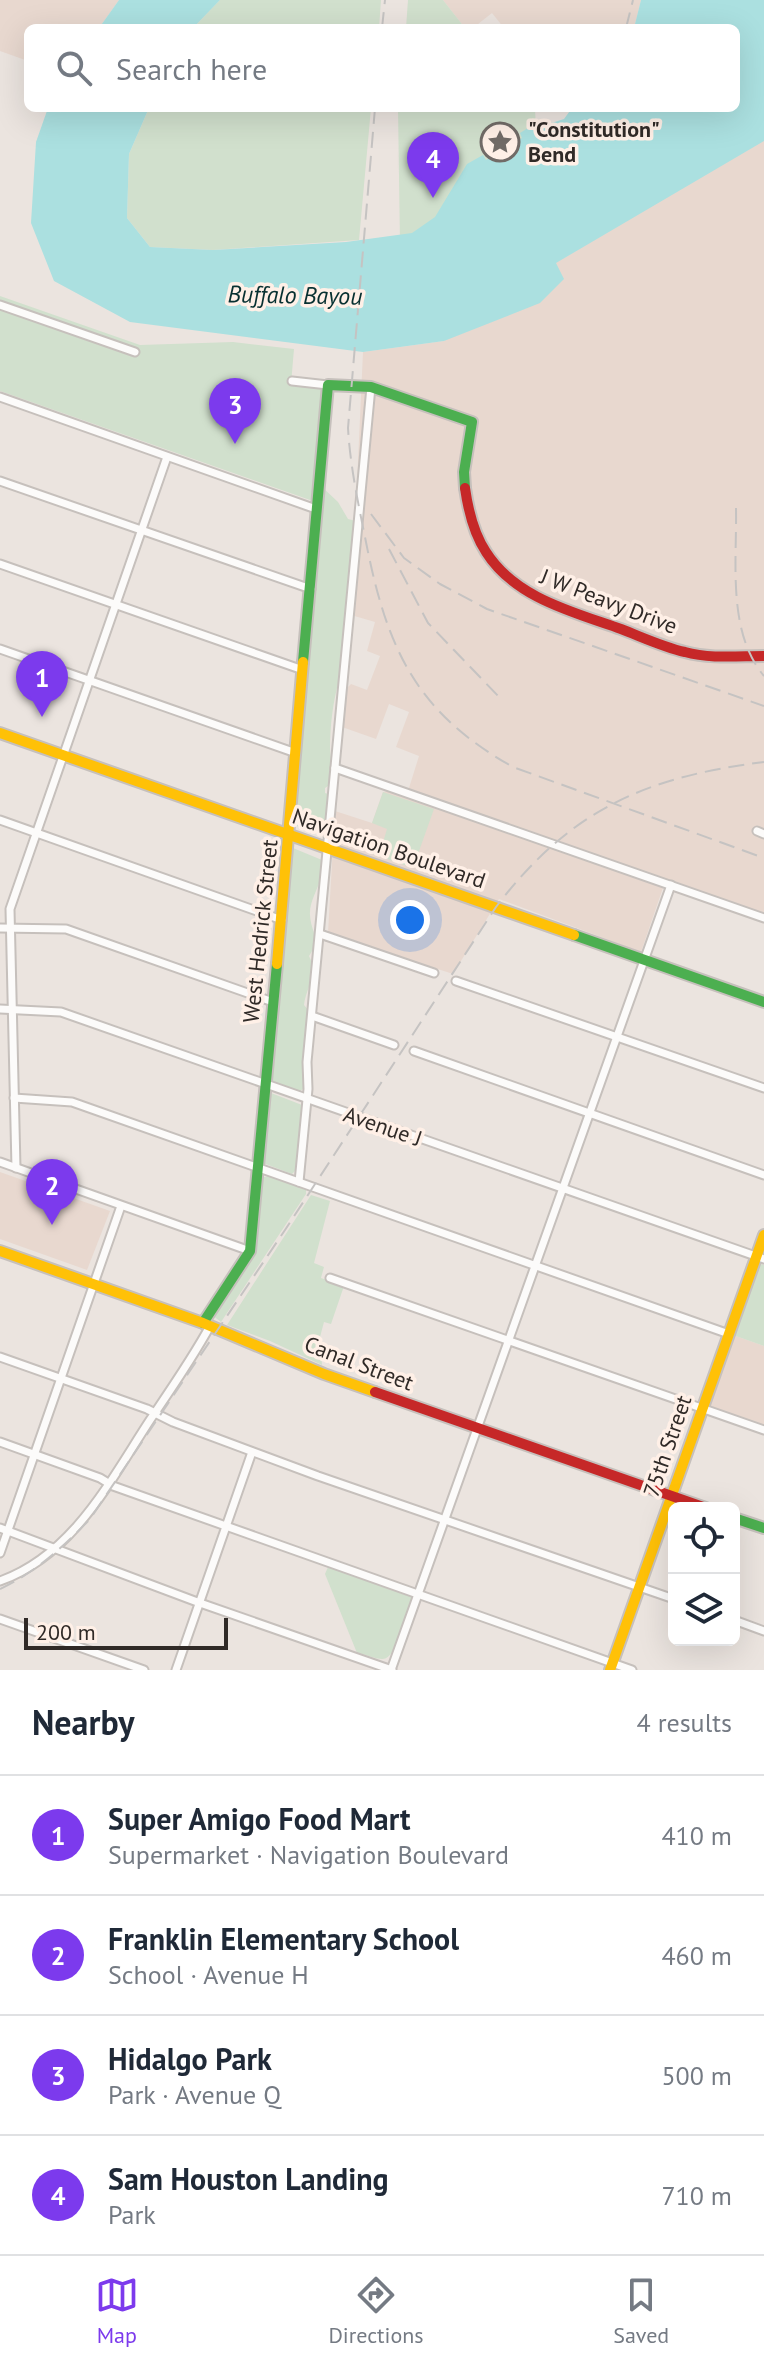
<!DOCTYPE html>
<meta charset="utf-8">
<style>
:root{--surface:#fff;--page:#f6f6f7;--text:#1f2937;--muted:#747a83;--line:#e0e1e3;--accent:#7c3aed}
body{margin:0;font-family:"PT Sans",sans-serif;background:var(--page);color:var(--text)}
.controls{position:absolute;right:24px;bottom:24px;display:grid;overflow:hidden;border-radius:12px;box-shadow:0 8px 32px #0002}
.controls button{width:72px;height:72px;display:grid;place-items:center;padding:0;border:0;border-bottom:2px solid var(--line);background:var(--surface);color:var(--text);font:40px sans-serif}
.scale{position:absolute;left:24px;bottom:20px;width:204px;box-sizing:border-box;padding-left:8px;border:4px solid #302a27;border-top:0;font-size:22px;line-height:28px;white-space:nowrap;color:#302a27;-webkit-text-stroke:6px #fff0e7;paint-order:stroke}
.you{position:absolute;left:410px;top:920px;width:28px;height:28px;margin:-20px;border:6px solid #fff;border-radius:50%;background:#1a73e8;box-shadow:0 0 0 12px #1a73e833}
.badge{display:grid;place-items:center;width:52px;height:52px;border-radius:50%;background:var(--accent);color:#fff;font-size:26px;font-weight:700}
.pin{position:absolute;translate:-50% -66px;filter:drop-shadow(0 2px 4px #0008)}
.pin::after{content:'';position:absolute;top:42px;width:28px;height:24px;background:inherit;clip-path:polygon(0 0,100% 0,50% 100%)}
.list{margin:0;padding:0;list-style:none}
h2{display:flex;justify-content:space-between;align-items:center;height:104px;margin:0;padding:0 32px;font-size:34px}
h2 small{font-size:26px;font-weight:400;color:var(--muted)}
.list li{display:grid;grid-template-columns:52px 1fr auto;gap:24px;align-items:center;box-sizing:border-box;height:120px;padding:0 32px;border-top:2px solid var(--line)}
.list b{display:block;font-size:30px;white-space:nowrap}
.list p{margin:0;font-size:26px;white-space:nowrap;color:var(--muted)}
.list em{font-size:26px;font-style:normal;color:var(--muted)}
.icon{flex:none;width:44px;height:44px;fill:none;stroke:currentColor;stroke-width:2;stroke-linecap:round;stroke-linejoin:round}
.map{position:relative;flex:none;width:764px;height:1670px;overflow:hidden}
.search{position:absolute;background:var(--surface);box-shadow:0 8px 32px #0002;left:24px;right:24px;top:24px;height:88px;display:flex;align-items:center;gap:20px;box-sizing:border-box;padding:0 28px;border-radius:12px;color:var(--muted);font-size:30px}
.sheet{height:584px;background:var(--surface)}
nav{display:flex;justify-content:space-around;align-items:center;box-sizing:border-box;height:112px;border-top:2px solid var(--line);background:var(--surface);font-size:22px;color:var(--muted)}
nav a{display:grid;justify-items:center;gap:4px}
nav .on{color:var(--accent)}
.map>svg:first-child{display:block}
.built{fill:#e8d8cf}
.green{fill:#d1e0cd}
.water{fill:#abe0e0}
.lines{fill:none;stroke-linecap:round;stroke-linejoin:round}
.street-casing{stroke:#c6c0bc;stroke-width:11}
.fast-casing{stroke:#c6c0bc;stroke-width:14}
.slow-casing{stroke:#c6c0bc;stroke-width:14}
.jam-casing{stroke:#c6c0bc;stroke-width:14}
.street{stroke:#fcfbfa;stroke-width:7}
.fast{stroke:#4caf50;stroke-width:10}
.slow{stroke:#ffc107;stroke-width:10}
.jam{stroke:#c62828;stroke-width:10}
.rail{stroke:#c5c3c2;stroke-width:2;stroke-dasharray:16 8;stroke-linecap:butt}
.labels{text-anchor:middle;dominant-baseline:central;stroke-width:7;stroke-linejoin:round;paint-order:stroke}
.poi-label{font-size:22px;font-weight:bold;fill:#302a27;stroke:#fff0e7;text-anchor:start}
.street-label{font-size:22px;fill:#302a27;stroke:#fff0e7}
.water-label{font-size:24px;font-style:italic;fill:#073031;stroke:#fff0e7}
</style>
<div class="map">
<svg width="764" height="1670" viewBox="0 0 764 1670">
<rect width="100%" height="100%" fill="#ebe4df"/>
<g class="built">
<polygon points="0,0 119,0 99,28 28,28 28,61 0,51"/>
<polygon points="443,0 641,0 634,28 504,28 492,13 473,28 465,28"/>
<polygon points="762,140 764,141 764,913 666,879 641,952 499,899 453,974 328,933 335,811 372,823 383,792 409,788 419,756 396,747 409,712 389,704 376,739 342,727 345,690 351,684 367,690 380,656 367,651 375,622 351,615 363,352 444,341 555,263"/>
<polygon points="0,1172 110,1211 87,1270 0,1239"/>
<polygon points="733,1335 764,1346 764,1427 707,1407"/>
</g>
<g class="green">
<polygon points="220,0 381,0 379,28 193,28"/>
<polygon points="408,0 443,0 465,28 406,28"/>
<polygon points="149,108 371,108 359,240 213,250 150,247 127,218 129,154"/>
<polygon points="398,108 535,108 537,152 400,244"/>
<polygon points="0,296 140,345 233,342 294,349 291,384 324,388 315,497 310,500 0,391"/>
<path d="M 322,487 L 338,502 L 348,519 L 356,521 L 339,680 C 333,702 330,725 330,748 C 331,762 332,772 328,786 L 325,788 L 325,793 L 328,794 C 328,807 330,825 323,836 L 294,825 L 293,817 Z"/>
<polygon points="383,792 434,809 413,868 373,854 375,847 381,849 387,829 372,823"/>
<path d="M 293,848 L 322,860 C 322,866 322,873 320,879 C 318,890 309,902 310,915 C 311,934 322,937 309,956 C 319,975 306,987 304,1005 L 309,1011 L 304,1088 L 299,1092 L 276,1084 L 269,1078 L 290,851 Z"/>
<polygon points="271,1093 302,1105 295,1171 292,1174 263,1163 267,1097"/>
<polygon points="268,1176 306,1190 306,1194 221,1322 212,1315 247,1260 261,1178"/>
<polygon points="311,1195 330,1201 314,1263 324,1267 321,1278 344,1286 331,1324 324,1322 320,1337 322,1365 270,1341 227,1325"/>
<polygon points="758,1263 764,1265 764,1346 733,1335"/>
<path d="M 328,1567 L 414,1598 C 409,1610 396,1661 382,1659 C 375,1659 365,1654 357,1653 L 325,1574 Z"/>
</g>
<g class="water">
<polygon points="119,0 220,0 193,28 99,28"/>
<polygon points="641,0 764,0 764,141 556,263 564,279 540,303 444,341 363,352 130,322 54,281 31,223 36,142 48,108 149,108 129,154 127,218 150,247 213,250 346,242 412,233 435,217 467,164 483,155 486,160 522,138 520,133 536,123 542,126 564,119 572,108 736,108 736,28 634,28"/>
</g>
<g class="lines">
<g class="street-casing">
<g id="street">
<polyline points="0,305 135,352"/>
<polyline points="292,381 328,385"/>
<polyline points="0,397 316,509"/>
<polyline points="0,481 311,589"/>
<polyline points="0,564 303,670"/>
<polyline points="0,649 296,753"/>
<polyline points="335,768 764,918"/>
<polyline points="0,820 282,920"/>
<polyline points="757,831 764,834"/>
<polyline points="0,928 66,929 273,1002"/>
<polyline points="320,934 434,973"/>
<polyline points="456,981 764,1088"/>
<polyline points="0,1009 61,1012 764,1259"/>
<polyline points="312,1016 394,1045"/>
<polyline points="414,1051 764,1175"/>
<polyline points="14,1098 72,1102 729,1334"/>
<polyline points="0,1162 250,1251"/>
<polyline points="16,1168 10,909 167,457"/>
<polyline points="299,1182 308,1089 307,1062 371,387"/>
<polyline points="330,1278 764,1430"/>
<polyline points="0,1357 147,1409 173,1422 318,1476 674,1599"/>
<polyline points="0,1442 100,1478 113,1486 632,1670"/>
<polyline points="0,1528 200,1603 392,1670"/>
<polyline points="0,1553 121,1206"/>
<path d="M 0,1581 C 73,1555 110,1481 150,1420 C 171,1389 192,1359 210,1326"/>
<polyline points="0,1619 144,1670"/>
<polyline points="734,1620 764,1631"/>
<polyline points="176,1670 252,1452"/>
<polyline points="391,1670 671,885"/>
</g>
</g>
<g class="fast-casing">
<g id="fast">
<polyline points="303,662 328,385 371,387 472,422 464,472 465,488"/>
<polyline points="574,935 764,1002"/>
<polyline points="203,1323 250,1251 277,964"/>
<polyline points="734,1518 764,1528"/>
</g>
</g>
<g class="slow-casing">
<g id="slow">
<polyline points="0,733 574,935"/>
<polyline points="277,964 303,662"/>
<polyline points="0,1251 203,1323 324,1374 375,1392"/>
<polyline points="610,1670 764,1235"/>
</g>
</g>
<g class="jam-casing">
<g id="jam">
<path d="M 465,488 C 468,509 474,534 486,552 C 515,598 573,612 621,629 C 642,637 663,647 685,652 C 710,659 738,656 764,656"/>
<polyline points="375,1392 706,1508"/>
</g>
</g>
<use href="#street" class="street"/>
<use href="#fast" class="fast"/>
<use href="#slow" class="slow"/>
<use href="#jam" class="jam"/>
<g class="rail">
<polyline points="382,28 385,0"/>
<polyline points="626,28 633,0"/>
<path d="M 375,108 L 348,428 C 350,463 357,498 364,532 C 385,642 411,710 513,767 L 764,858"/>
<path d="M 736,508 C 737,562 727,632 764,676"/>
<polyline points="371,514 404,558 440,584 487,609 764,706"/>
<polyline points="389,549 428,623 502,700"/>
<path d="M 0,1589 C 36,1572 63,1547 90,1519 L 285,1230 L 496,907 C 570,810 645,777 764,762"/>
</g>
</g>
<defs>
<g id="sight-ring" transform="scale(2)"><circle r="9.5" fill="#fff0e7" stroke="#716b67" stroke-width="1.5"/><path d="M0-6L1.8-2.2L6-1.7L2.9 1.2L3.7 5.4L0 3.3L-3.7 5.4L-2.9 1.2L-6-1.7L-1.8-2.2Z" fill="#716b67"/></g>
</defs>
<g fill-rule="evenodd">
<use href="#sight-ring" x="500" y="142"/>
</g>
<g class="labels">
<g class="poi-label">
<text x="528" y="129">"Constitution"<tspan x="528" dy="25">Bend</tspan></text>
</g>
<g class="street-label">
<text transform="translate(609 601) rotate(21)">J W Peavy Drive</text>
<text transform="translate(389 848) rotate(19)">Navigation Boulevard</text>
<text transform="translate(260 931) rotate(-84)">West Hedrick Street</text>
<text transform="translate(383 1126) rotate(19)">Avenue J</text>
<text transform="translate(359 1363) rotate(21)">Canal Street</text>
<text transform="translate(667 1446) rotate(-71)">75th Street</text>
</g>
<g class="water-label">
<text transform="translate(295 295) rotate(1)">Buffalo Bayou</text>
</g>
</g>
</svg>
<div class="controls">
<button><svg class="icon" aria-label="locate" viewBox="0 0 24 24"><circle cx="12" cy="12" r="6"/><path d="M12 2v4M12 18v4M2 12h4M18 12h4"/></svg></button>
<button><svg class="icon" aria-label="layers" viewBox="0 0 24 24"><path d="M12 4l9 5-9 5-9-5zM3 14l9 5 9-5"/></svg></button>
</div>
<div class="scale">200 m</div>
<div class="you"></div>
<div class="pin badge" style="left:42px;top:717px">1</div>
<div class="pin badge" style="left:52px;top:1225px">2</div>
<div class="pin badge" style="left:235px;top:444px">3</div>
<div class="pin badge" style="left:433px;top:198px">4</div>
<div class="search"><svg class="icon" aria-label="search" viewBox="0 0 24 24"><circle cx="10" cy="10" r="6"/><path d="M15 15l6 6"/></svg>Search here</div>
</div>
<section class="sheet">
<h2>Nearby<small>4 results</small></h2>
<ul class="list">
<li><span class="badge">1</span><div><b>Super Amigo Food Mart</b><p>Supermarket · Navigation Boulevard</p></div><em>410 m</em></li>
<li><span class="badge">2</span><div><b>Franklin Elementary School</b><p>School · Avenue H</p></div><em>460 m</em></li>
<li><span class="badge">3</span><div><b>Hidalgo Park</b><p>Park · Avenue Q</p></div><em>500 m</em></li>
<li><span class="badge">4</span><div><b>Sam Houston Landing</b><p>Park</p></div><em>710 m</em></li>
</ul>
</section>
<nav>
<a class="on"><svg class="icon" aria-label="map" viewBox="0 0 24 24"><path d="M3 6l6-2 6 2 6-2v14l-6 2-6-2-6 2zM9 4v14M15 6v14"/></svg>Map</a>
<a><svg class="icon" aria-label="directions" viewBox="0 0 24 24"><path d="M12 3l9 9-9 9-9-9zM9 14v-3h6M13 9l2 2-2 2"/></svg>Directions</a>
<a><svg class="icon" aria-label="saved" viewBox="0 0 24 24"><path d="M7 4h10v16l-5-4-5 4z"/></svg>Saved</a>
</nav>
